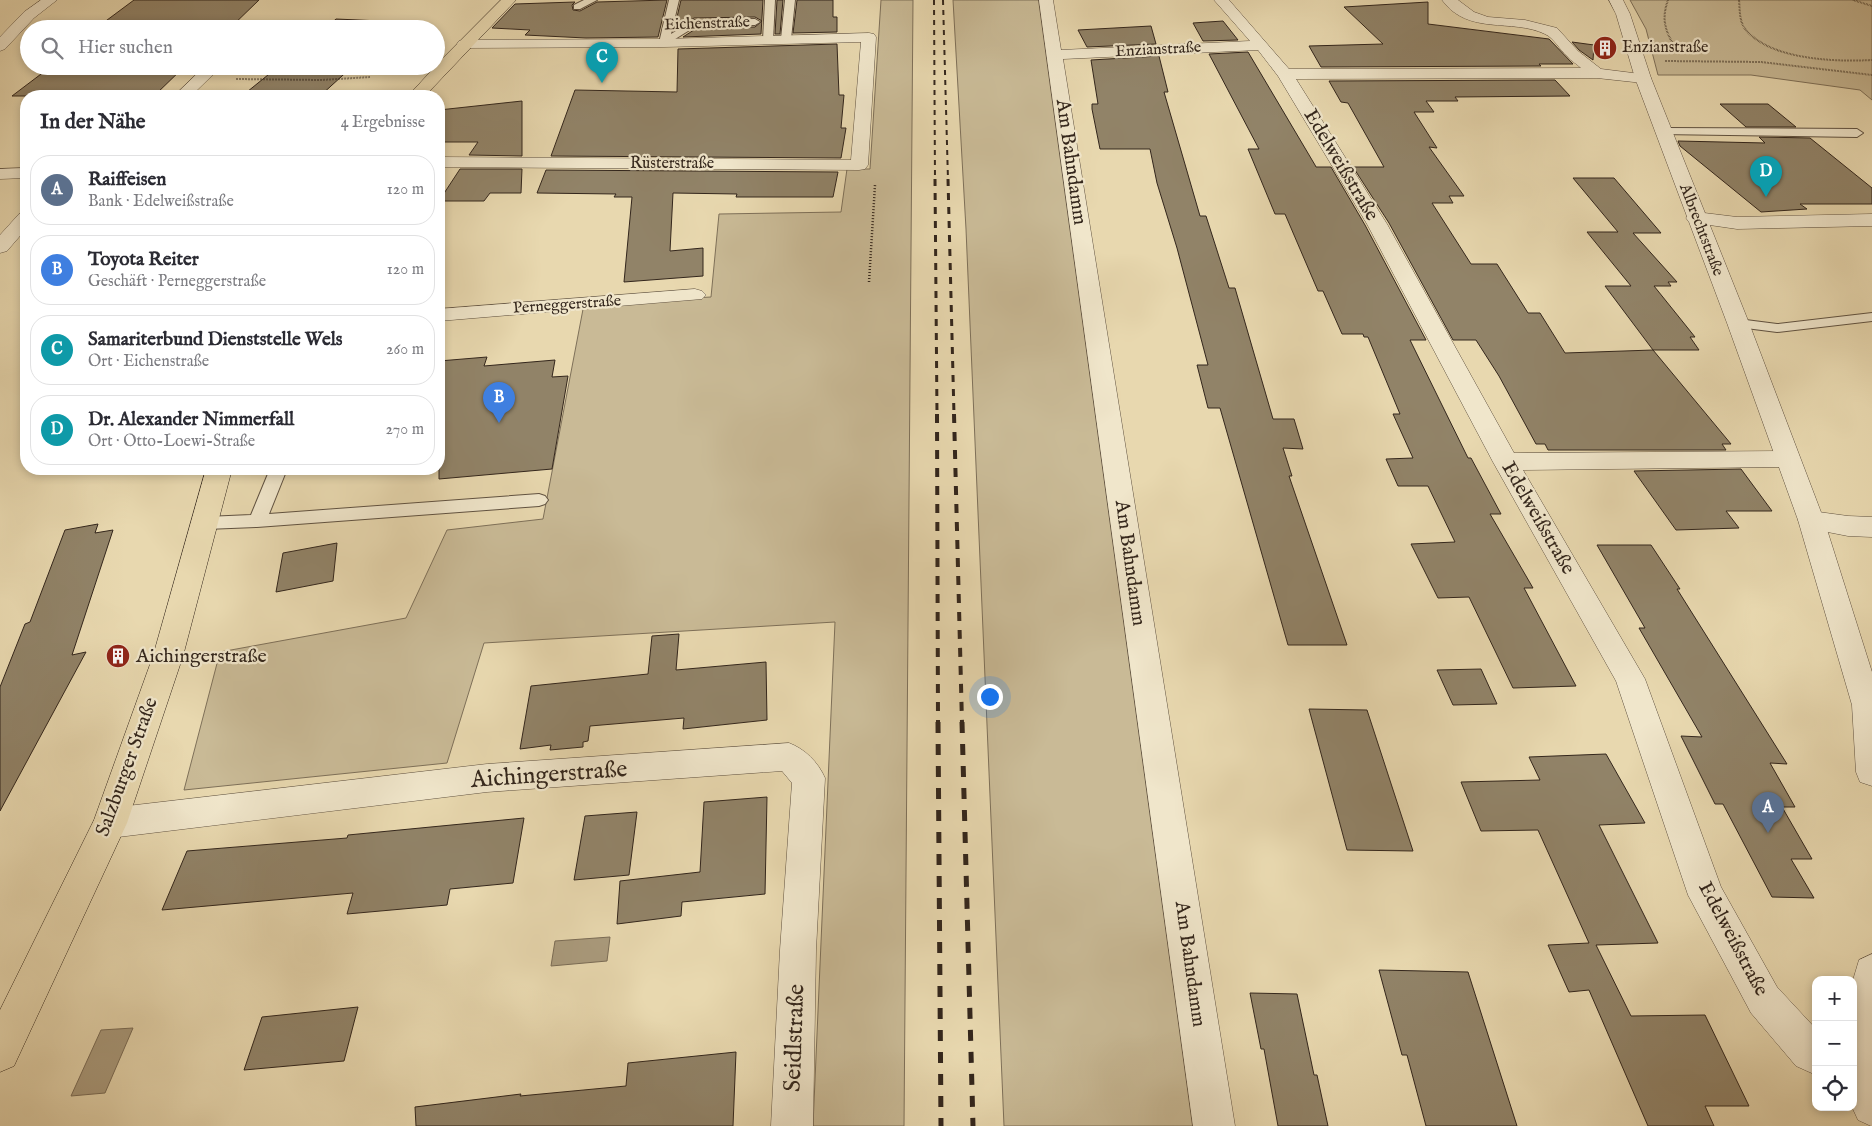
<!DOCTYPE html>
<html lang="de">
<meta charset="utf-8">
<style>
:root{--surface:#fff;--page:#f7f7f7;--text:#2b2b33;--muted:#7c7c81;--line:#e1e1e2;--accent:#7c3aed}
body{margin:0;font-family:"IM FELL English",serif;background:var(--page);color:var(--text)}
.controls{position:absolute;right:15px;bottom:15px;display:grid;overflow:hidden;border-radius:10px;box-shadow:0 2px 8px #0003}
.controls button{width:45px;height:45px;display:grid;place-items:center;padding:0;border:0;border-bottom:1px solid var(--line);background:var(--surface);color:var(--text);font:25px sans-serif}
.you{position:absolute;left:989px;top:696px;width:18px;height:18px;margin:-12px;border:4px solid #fff;border-radius:50%;background:#1a73e8;box-shadow:0 0 0 8px #1a73e833}
.badge{display:grid;place-items:center;width:32px;height:32px;border-radius:50%;background:var(--accent);color:#fff;font-size:16px;font-weight:700}
.pin{position:absolute;translate:-50% -41px;filter:drop-shadow(0 1px 2px #0008)}
.pin::after{content:'';position:absolute;top:26px;width:18px;height:15px;background:inherit;clip-path:polygon(0 0,100% 0,50% 100%)}
.list{margin:0;padding:0;list-style:none}
h2{display:flex;justify-content:space-between;align-items:center;height:65px;margin:0;padding:0 20px;font-size:21px}
h2 small{font-size:16px;font-weight:400;color:var(--muted)}
.list li{display:grid;grid-template-columns:32px 1fr auto;gap:15px;align-items:center;box-sizing:border-box;height:70px;margin:0 10px 10px;padding:0 10px;border:1px solid var(--line);border-radius:20px}
.list b{display:block;font-size:19px;white-space:nowrap}
.list p{margin:0;font-size:16px;white-space:nowrap;color:var(--muted)}
.list em{font-size:16px;font-style:normal;color:var(--muted)}
.icon{flex:none;width:28px;height:28px;fill:none;stroke:currentColor;stroke-width:2;stroke-linecap:round;stroke-linejoin:round}
.map{position:relative;flex:none;width:1872px;height:1126px;overflow:hidden}
.search{position:absolute;background:var(--surface);box-shadow:0 2px 8px #0003;left:20px;top:20px;width:425px;height:55px;display:flex;align-items:center;gap:12px;box-sizing:border-box;padding:0 18px;border-radius:28px;color:var(--muted);font-size:19px}
.panel{position:absolute;background:var(--surface);box-shadow:0 2px 8px #0003;left:20px;top:90px;width:425px;height:385px;border-radius:20px}
.map>svg:first-child{display:block}
.green{fill:#c9ba96;stroke:#7e7059}
.water{fill:#aa9b7d;stroke:#7a6c56}
.building{fill:#918368;stroke:#33261c}
.lines{fill:none;stroke-linecap:round;stroke-linejoin:round}
.service-casing{stroke:#605241;stroke-width:2}
.minor-casing{stroke:#605241;stroke-width:1}
.tertiary-casing{stroke:#605241;stroke-width:1}
.primary-casing{stroke:#33261c;stroke-width:1}
.path-far1{stroke:#33261c;stroke-width:2;stroke-dasharray:0.5 1;stroke-linecap:butt}
.path{stroke:#33261c;stroke-width:2.5;stroke-dasharray:1 2;stroke-linecap:butt}
.service{fill:#f0e6cb;fill-rule:evenodd}
.minor{fill:#f0e6cb;fill-rule:evenodd}
.tertiary{fill:#f0e6cb;fill-rule:evenodd}
.primary{fill:#e8d8af;fill-rule:evenodd}
.rail-far3{stroke:#33261c;stroke-width:2;stroke-dasharray:5 5;stroke-linecap:butt}
.rail-far2{stroke:#33261c;stroke-width:3;stroke-dasharray:7 7;stroke-linecap:butt}
.rail-far1{stroke:#33261c;stroke-width:4;stroke-dasharray:9 9;stroke-linecap:butt}
.rail{stroke:#33261c;stroke-width:5;stroke-dasharray:11 11;stroke-linecap:butt}
.labels{text-anchor:middle;dominant-baseline:central;stroke-width:4.5;stroke-linejoin:round;paint-order:stroke}
.far-street-label{font-size:16px;fill:#33261c;stroke:#f0e6cb}
.far-poi-label{font-size:16px;fill:#33261c;stroke:#f0e6cb;text-anchor:start}
.street-label{font-size:20px;fill:#33261c;stroke:#f0e6cb}
.poi-label{font-size:20px;fill:#33261c;stroke:#f0e6cb;text-anchor:start}
.near-street-label{font-size:24px;fill:#33261c;stroke:#f0e6cb}
</style>
<div class="map">
<svg width="1872" height="1126" viewBox="0 0 1872 1126">
<rect width="100%" height="100%" fill="#e8d8af"/>
<filter id="stains"><feTurbulence type="fractalNoise" baseFrequency=".004" numOctaves="4"/><feColorMatrix values="0 0 0 0 .2 0 0 0 0 .09 0 0 0 0 .02 0 0 0 .5 -.17"/></filter>
<radialGradient id="worn" r=".72"><stop offset=".6" stop-color="#630" stop-opacity="0"/><stop offset="1" stop-color="#630" stop-opacity=".3"/></radialGradient>
<g class="green">
<polygon points="881,0 913,0 904,1126 813,1126 835,622 484,643 447,763 184,790 220,652 406,618 447,530 543,519 584,304 711,297 719,214 841,212 847,169 870,169"/>
<polygon points="953,0 1042,0 1203,1126 1004,1126 966,229"/>
<polygon points="1630,0 1872,0 1872,100 1860,90 1751,75 1658,75 1646,29"/>
</g>
<g class="water">
<polygon points="610,937 607,961 551,966 555,941"/>
<polygon points="133,1028 105,1093 71,1096 101,1030"/>
</g>
<g class="building">
<polygon points="134,0 259,0 229,29 95,29"/>
<polygon points="667,0 658,37 586,38 525,35 530,30 492,28 515,4 575,2 572,5 573,10 580,11 597,2"/>
<polygon points="681,0 763,0 761,34 683,37 697,28 755,27 762,21 755,17 694,18 674,30"/>
<polygon points="777,0 783,0 780,34 775,34"/>
<polygon points="797,0 833,0 833,17 837,17 837,32 793,33"/>
<polygon points="1428,2 1428,24 1549,39 1573,64 1539,64 1541,66 1321,67 1309,46 1383,44 1344,7"/>
<polygon points="336,19 403,22 395,29 325,29"/>
<polygon points="1223,21 1238,40 1203,41 1193,23"/>
<polygon points="1151,26 1156,44 1087,47 1078,30"/>
<polygon points="1572,42 1594,45 1593,60 1579,50"/>
<polygon points="837,44 839,95 844,95 841,128 846,128 841,158 551,156 575,90 677,92 678,49"/>
<polygon points="1248,52 1315,165 1316,167 1331,167 1365,225 1426,340 1410,340 1468,458 1471,458 1501,514 1490,514 1533,588 1524,588 1576,686 1513,688 1469,597 1438,598 1411,544 1455,542 1428,486 1398,486 1386,459 1413,458 1393,414 1400,414 1368,337 1364,337 1363,334 1342,334 1323,291 1318,291 1285,214 1275,214 1248,149 1259,149 1209,54"/>
<polygon points="1159,56 1168,92 1164,92 1200,216 1206,216 1229,288 1235,288 1273,419 1294,419 1303,449 1283,448 1292,476 1289,476 1347,645 1288,645 1220,408 1208,408 1197,365 1208,365 1177,248 1157,183 1150,149 1100,149 1092,109 1092,104 1098,104 1091,60"/>
<polygon points="44,66 185,66 154,96 12,96 49,68 42,68"/>
<polygon points="279,66 353,66 320,96 242,96"/>
<polygon points="1555,80 1570,96 1455,97 1458,101 1426,101 1434,112 1414,112 1437,148 1429,147 1464,196 1449,196 1453,203 1432,203 1471,264 1497,264 1528,313 1540,313 1565,353 1653,350 1731,444 1722,444 1726,450 1548,450 1545,444 1536,444 1499,376 1476,340 1453,340 1389,223 1353,167 1384,167 1348,103 1341,102 1329,81"/>
<polygon points="522,101 522,156 469,155 478,142 439,142 439,110"/>
<polygon points="1720,104 1768,104 1796,127 1746,127"/>
<polygon points="1759,137 1810,138 1872,188 1872,204 1800,204 1807,209 1761,212 1680,146 1678,141 1765,143"/>
<polygon points="460,169 522,169 521,193 490,193 484,201 439,201"/>
<polygon points="546,170 838,172 833,197 736,197 737,194 673,193 670,251 703,248 703,276 624,282 632,197 614,197 616,194 537,193"/>
<polygon points="1573,178 1614,178 1661,233 1633,233 1677,282 1668,282 1671,286 1654,286 1695,337 1690,337 1699,350 1653,350 1605,286 1631,286 1587,232 1618,232"/>
<polygon points="487,357 484,366 555,360 552,377 568,376 552,469 439,479 439,361"/>
<polygon points="1741,469 1772,511 1726,511 1739,528 1676,530 1634,471"/>
<polygon points="98,524 95,533 113,530 72,655 86,652 0,811 0,687 25,624 30,622 65,530"/>
<polygon points="337,543 333,581 276,592 283,553"/>
<polygon points="1597,545 1651,545 1680,589 1677,589 1787,764 1770,763 1795,807 1782,807 1812,859 1791,859 1814,898 1772,897 1723,804 1715,804 1681,736 1702,737 1639,628 1645,628"/>
<polygon points="679,634 676,670 766,662 767,720 683,729 684,718 590,726 588,741 583,742 583,747 550,750 551,745 520,749 531,686 648,674 652,636"/>
<polygon points="1481,669 1497,704 1453,705 1437,670"/>
<polygon points="1309,709 1367,710 1413,851 1347,850"/>
<polygon points="1606,754 1645,823 1599,825 1658,943 1596,945 1631,1016 1705,1015 1749,1106 1705,1106 1714,1126 1648,1126 1589,990 1569,992 1548,945 1589,943 1538,830 1481,831 1461,782 1540,780 1529,757"/>
<polygon points="767,797 765,894 682,902 681,916 617,924 620,881 700,872 704,802"/>
<polygon points="637,812 629,875 574,880 585,816"/>
<polygon points="524,818 513,883 450,889 447,905 347,914 353,893 162,910 187,851 347,838 348,835"/>
<polygon points="1379,970 1468,972 1517,1126 1426,1126 1407,1055 1402,1055"/>
<polygon points="1250,993 1297,994 1314,1075 1317,1075 1328,1126 1278,1126 1264,1049 1261,1049"/>
<polygon points="358,1007 344,1061 244,1070 262,1017"/>
<polygon points="736,1052 733,1126 416,1126 415,1107 521,1094 520,1096 626,1086 628,1063"/>
</g>
<g class="lines">
<g class="service-casing">
<g id="service">
<polygon points="584,0 597,0 580,9 574,9 574,5"/>
<polygon points="669,0 679,0 671,34 694,20 755,19 760,22 755,25 696,26 664,46 659,43"/>
<polygon points="765,0 775,0 773,40 768,43 763,40"/>
<polygon points="785,0 795,0 791,39 786,42 781,39"/>
<polygon points="1664,128 1857,129 1863,133 1857,137 1660,134 1658,132 1660,130"/>
<polygon points="1872,313 1872,321 1777,332 1738,327 1733,326 1731,323 1733,320 1738,319 1777,324"/>
<polygon points="270,469 287,469 269,514 539,494 545,496 548,500 545,504 539,506 257,527 206,529 200,528 197,523 200,518 206,517 251,515"/>
</g>
</g>
<g class="minor-casing">
<g id="minor">
<polygon points="41,0 57,0 34,18 5,49 0,51 0,37 24,12"/>
<path d="M 1039,0 L 1053,0 L 1061,50 L 1250,41 L 1214,0 L 1229,0 L 1289,69 L 1581,68 C 1577,64 1571,61 1567,56 C 1560,50 1554,38 1545,34 C 1512,18 1468,36 1442,0 L 1458,0 L 1474,12 L 1488,17 L 1525,20 L 1557,28 L 1578,51 L 1601,69 L 1649,75 L 1651,78 L 1649,81 L 1643,83 L 1597,78 L 1296,79 L 1387,224 L 1514,453 L 1787,451 L 1796,453 L 1799,459 L 1796,465 L 1787,467 L 1523,470 L 1645,679 L 1721,887 L 1777,987 L 1816,1029 L 1816,1075 L 1796,1066 L 1751,1013 L 1688,895 L 1616,681 L 1493,462 L 1367,224 L 1278,76 L 1258,50 L 1063,59 L 1235,1126 L 1193,1126 Z"/>
<polygon points="869,33 874,34 876,37 868,165 865,169 859,170 439,167 439,157 851,160 861,42 664,47 464,48 459,47 457,44 459,41 464,40 664,39"/>
<polygon points="205,66 222,66 191,96 174,96"/>
<polygon points="26,168 26,178 0,179 0,169"/>
<polygon points="26,212 26,229 7,251 0,253 0,235 19,214"/>
<polygon points="1696,212 1737,217 1872,214 1872,226 1737,229 1689,222 1686,218 1689,214"/>
<polygon points="695,289 702,291 706,295 702,299 439,321 439,309"/>
<polygon points="1811,511 1848,516 1872,517 1872,537 1848,536 1802,527 1798,520 1802,513"/>
<path d="M 789,743 C 805,749 818,762 825,778 L 816,950 L 813,1126 L 771,1126 L 780,950 L 792,783 L 782,771 L 487,792 L 110,838 L 98,834 L 93,823 L 98,812 L 110,808 L 487,764 Z"/>
</g>
</g>
<g class="tertiary-casing">
<g id="tertiary">
<polygon points="1609,0 1623,0 1630,14 1651,78 1749,323 1824,520 1872,672 1872,786 1860,782 1856,772 1852,705 1798,520 1727,323 1635,78 1616,14"/>
<polygon points="1872,954 1872,1126 1871,1126 1858,1120 1852,1107 1853,980 1859,960"/>
</g>
</g>
<g class="primary-casing">
<g id="primary">
<polygon points="501,0 516,0 425,96 408,96 443,58"/>
<polygon points="206,469 232,469 183,656 127,823 14,1066 0,1072 0,1010 94,820 153,656"/>
</g>
</g>
<g class="path-far1">
<path d="M 1739,0 C 1740,10 1739,22 1746,30 C 1771,60 1836,62 1872,60"/>
<polyline points="1853,0 1872,6"/>
<path d="M 1662,48 L 1673,44 C 1664,28 1662,17 1668,0"/>
<polyline points="1665,61 1761,62 1872,75"/>
<polyline points="236,79 321,80 370,77"/>
</g>
<polyline class="path" points="869,282 875,185"/>
<use href="#service" class="service"/>
<use href="#minor" class="minor"/>
<use href="#tertiary" class="tertiary"/>
<use href="#primary" class="primary"/>
<g class="rail-far3">
<polyline points="934,0 935,180"/>
<polyline points="943,0 948,180"/>
</g>
<g class="rail-far2">
<polyline points="935,179 937,415"/>
<polyline points="948,179 954,415"/>
</g>
<g class="rail-far1">
<polyline points="937,414 938,723"/>
<polyline points="954,414 962,723"/>
</g>
<g class="rail">
<polyline points="938,722 941,1126"/>
<polyline points="962,722 973,1126"/>
</g>
</g>
<defs>
<g id="building-disc" transform="scale(1.25)"><circle r="9.5" fill="#8f2418" stroke="#f0e6cb"/><path d="M-4-6H4V6H1V3H-1V6H-4ZM-2.5-4.3h1.7v1.8h-1.7ZM.8-4.3h1.7v1.8H.8ZM-2.5-1h1.7V.8h-1.7ZM.8-1h1.7V.8H.8Z" fill="#fff"/></g>
</defs>
<g fill-rule="evenodd">
<use href="#building-disc" x="1605" y="48"/>
<use href="#building-disc" x="118" y="656"/>
</g>
<g class="labels">
<g class="far-street-label">
<text transform="translate(707 24) rotate(-2)">Eichenstraße</text>
<text transform="translate(1158 50) rotate(-3)">Enzianstraße</text>
<text x="672" y="164">Rüsterstraße</text>
<text transform="translate(1701 230) rotate(69)">Albrechtstraße</text>
<text transform="translate(567 305) rotate(-4)">Perneggerstraße</text>
</g>
<g class="far-poi-label">
<text x="1622" y="48">Enzianstraße</text>
</g>
<g class="street-label">
<text transform="translate(1071 162) rotate(82)">Am Bahndamm</text>
<text transform="translate(1341 165) rotate(59)">Edelweißstraße</text>
<text transform="translate(1538 518) rotate(60)">Edelweißstraße</text>
<text transform="translate(1130 563) rotate(82)">Am Bahndamm</text>
<text transform="translate(127 767) rotate(-70)">Salzburger Straße</text>
<text transform="translate(1733 939) rotate(62)">Edelweißstraße</text>
<text transform="translate(1190 964) rotate(82)">Am Bahndamm</text>
</g>
<g class="poi-label">
<text x="136" y="656">Aichingerstraße</text>
</g>
<g class="near-street-label">
<text transform="translate(549 775) rotate(-4)">Aichingerstraße</text>
<text transform="translate(795 1038) rotate(-88)">Seidlstraße</text>
</g>
</g>
<rect width="100%" height="100%" filter="url(#stains)"/>
<rect width="100%" height="100%" fill="url(#worn)"/>
</svg>
<div class="controls">
<button>+</button>
<button>−</button>
<button><svg class="icon" aria-label="locate" viewBox="0 0 24 24"><circle cx="12" cy="12" r="6"/><path d="M12 2v4M12 18v4M2 12h4M18 12h4"/></svg></button>
</div>
<div class="you"></div>
<div class="pin badge" style="left:1768px;top:833px;background:#5c6f8a">A</div>
<div class="pin badge" style="left:499px;top:423px;background:#3f7fe0">B</div>
<div class="pin badge" style="left:602px;top:83px;background:#0f9aa8">C</div>
<div class="pin badge" style="left:1766px;top:197px;background:#0f9aa8">D</div>
<div class="search"><svg class="icon" aria-label="search" viewBox="0 0 24 24"><circle cx="10" cy="10" r="6"/><path d="M15 15l6 6"/></svg>Hier suchen</div>
<section class="panel">
<h2>In der Nähe<small>4 Ergebnisse</small></h2>
<ul class="list">
<li><span class="badge" style="background:#5c6f8a">A</span><div><b>Raiffeisen</b><p>Bank · Edelweißstraße</p></div><em>120 m</em></li>
<li><span class="badge" style="background:#3f7fe0">B</span><div><b>Toyota Reiter</b><p>Geschäft · Perneggerstraße</p></div><em>120 m</em></li>
<li><span class="badge" style="background:#0f9aa8">C</span><div><b>Samariterbund Dienststelle Wels</b><p>Ort · Eichenstraße</p></div><em>260 m</em></li>
<li><span class="badge" style="background:#0f9aa8">D</span><div><b>Dr. Alexander Nimmerfall</b><p>Ort · Otto-Loewi-Straße</p></div><em>270 m</em></li>
</ul>
</section>
</div>
